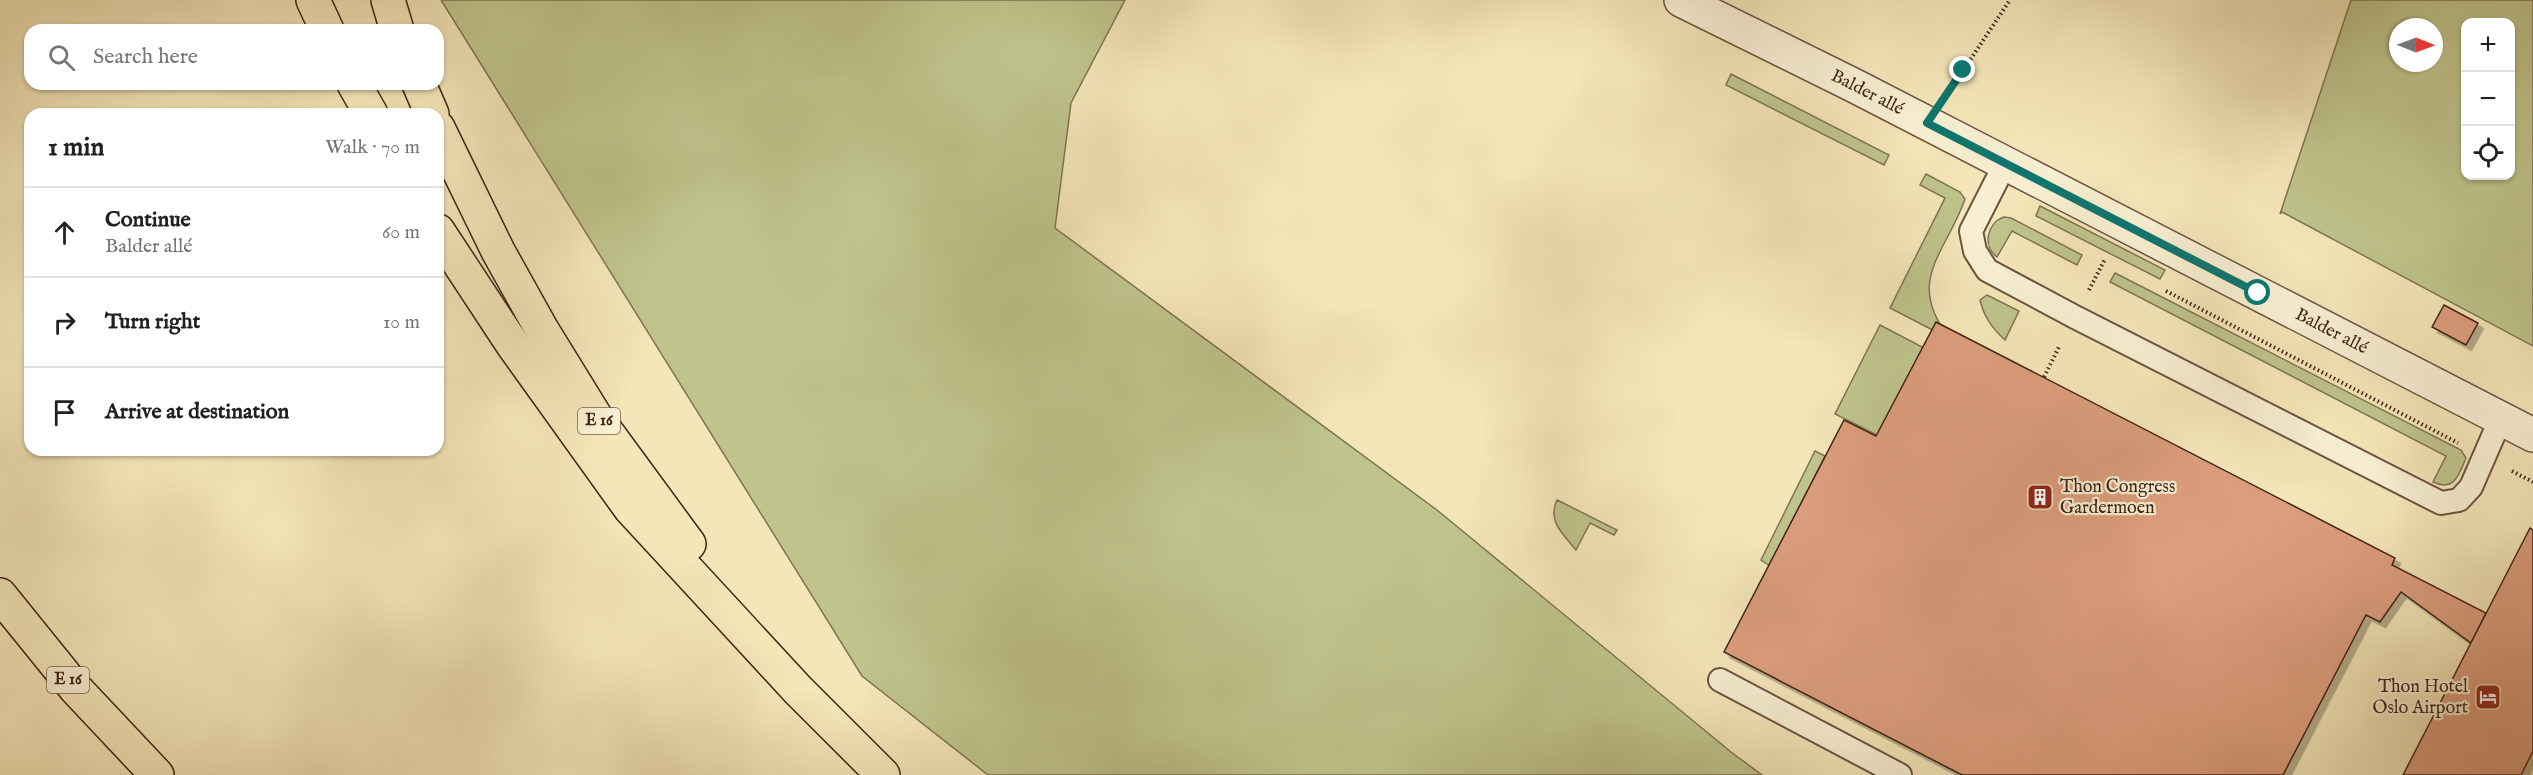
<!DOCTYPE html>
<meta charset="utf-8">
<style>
:root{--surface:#fff;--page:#f2f2f2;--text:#202124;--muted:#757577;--line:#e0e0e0}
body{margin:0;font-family:"IM FELL English",serif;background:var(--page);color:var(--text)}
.controls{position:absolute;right:18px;top:18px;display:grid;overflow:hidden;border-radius:12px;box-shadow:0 2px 4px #0004}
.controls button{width:54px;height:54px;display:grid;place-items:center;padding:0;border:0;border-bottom:2px solid var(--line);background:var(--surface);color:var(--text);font:30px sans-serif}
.compass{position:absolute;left:2389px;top:18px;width:54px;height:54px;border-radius:50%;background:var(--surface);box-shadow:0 2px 4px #0004;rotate:91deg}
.stop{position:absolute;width:18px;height:18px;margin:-14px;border:4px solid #0f766e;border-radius:50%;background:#fff}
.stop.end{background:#0f766e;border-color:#fff;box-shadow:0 2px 6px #0008}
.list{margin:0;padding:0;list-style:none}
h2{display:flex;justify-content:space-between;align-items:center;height:78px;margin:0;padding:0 24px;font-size:26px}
h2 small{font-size:20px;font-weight:400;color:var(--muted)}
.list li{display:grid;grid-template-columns:39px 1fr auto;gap:18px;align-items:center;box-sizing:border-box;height:90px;padding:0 24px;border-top:2px solid var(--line)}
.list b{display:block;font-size:22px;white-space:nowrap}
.list p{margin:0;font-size:20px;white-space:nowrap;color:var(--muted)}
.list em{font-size:20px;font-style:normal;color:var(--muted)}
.icon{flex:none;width:33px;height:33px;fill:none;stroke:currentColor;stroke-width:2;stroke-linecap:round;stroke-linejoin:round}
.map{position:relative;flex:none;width:2533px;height:775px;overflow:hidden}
.search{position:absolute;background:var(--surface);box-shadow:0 2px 4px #0004;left:24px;top:24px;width:420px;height:66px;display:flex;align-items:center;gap:15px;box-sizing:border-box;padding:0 21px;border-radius:18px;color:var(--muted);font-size:22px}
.panel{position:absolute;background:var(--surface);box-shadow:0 2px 4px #0004;left:24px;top:108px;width:420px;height:348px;border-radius:18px}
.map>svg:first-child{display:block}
.green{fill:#bfc48c;stroke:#7f7452;stroke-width:1.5;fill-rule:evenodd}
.building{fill:#db9d7d;stroke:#3f2318;stroke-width:1.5;filter:url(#shadow)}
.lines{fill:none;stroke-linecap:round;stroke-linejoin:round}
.service-casing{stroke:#6c5440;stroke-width:26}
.minor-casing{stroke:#6c5440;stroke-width:36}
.trunk-casing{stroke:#3f2318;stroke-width:36}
.motorway-casing{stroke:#3f2318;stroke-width:36}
.path{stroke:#3f2318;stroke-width:4;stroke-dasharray:1.5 3;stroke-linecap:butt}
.service{stroke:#f8efd2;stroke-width:22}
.minor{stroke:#f8efd2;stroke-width:33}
.trunk{stroke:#f4e6b9;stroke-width:33}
.motorway{stroke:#f4e6b9;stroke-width:33}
.route{stroke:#0f766e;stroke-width:8}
.labels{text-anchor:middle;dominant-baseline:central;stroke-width:4.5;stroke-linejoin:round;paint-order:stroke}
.shield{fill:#f8efd2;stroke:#766050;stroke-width:1.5}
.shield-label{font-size:16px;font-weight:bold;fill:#3f2318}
.street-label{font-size:18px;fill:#3f2318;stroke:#f8efd2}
.poi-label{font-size:18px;fill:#3f2318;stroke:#f8efd2;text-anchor:start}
</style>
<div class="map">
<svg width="2533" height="775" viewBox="0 0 2533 775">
<defs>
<filter id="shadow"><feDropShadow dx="5.5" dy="5.5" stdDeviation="0" flood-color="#0004"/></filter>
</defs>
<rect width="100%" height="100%" fill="#f4e6b9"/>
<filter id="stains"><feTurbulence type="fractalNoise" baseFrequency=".00333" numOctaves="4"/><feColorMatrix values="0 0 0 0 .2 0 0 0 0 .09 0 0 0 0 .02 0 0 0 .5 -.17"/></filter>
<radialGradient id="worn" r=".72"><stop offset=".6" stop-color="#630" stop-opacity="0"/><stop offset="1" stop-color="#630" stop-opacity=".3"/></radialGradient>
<g class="green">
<polygon points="441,0 1125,0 1071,103 1055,228 1437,510 1731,752 1762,775 988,775 862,676"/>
<path d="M 2351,0 L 2533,0 L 2533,346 L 2282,212 L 2280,214 ZM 2466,22 L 2510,22 L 2510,176 L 2466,176 ZM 2398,27 L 2434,27 L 2434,63 L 2398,63 Z"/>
<polygon points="1731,74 1889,155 1884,165 1726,85"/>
<path d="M 1926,174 L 1960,192 L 1965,199 C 1946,254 1904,280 1950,339 L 1890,308 L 1945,198 L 1920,185 Z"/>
<polygon points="2040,206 2165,270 2160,279 2036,216"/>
<path d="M 2004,217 L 2011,218 L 2082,255 L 2077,265 L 2012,231 L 1997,257 C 1982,246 1987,223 2004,217 Z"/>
<path d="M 2115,273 L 2461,450 L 2466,458 C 2459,475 2454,492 2433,482 L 2446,456 L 2110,282 Z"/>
<path d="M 1987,295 L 2019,311 L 2005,340 C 1992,328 1984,317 1980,300 Z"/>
<polygon points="1880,325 1926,349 1881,437 1835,414"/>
<polygon points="1815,451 1825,456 1770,566 1761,560"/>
<path d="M 1557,500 L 1617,530 L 1614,535 L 1590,523 L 1576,550 C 1563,534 1547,521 1557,500 Z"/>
</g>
<g class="building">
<polygon points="2444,305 2478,323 2466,345 2432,327"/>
<polygon points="1936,322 2395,558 2392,565 2486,613 2471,643 2401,592 2380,622 2366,615 2283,775 1962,775 1724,652 1844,420 1876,436"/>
<polygon points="2530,528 2533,530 2533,751 2521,775 2403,775"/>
</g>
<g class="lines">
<g class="service-casing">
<g id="service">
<polyline points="2005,164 1971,231 1975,251 1987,270 2075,317 2441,503 2459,500 2471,487 2501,418"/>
<polyline points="1720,680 1900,775"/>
</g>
</g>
<g class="minor-casing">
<g id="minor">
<path id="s1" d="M 1681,0 L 1855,86 L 2533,435"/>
</g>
</g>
<g class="trunk-casing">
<g id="trunk">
<polyline points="313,0 327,30"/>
<polyline points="388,0 397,30"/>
<polyline points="354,84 371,114"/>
<polyline points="419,84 432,114"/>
<polyline points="438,128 498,251 542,330 595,416 689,544"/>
<polyline points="438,231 513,345 630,508 798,690 883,775"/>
</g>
</g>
<g class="motorway-casing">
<polyline id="motorway" points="0,595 76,689 157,775"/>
</g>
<g class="path">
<polyline points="1948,93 2010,0"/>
<polyline points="2089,290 2105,259"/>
<polyline points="2166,291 2458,443"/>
<polyline points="2044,377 2060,345"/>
<polyline points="2512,471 2533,482"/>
</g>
<use href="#service" class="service"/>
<use href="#minor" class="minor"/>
<use href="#trunk" class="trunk"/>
<use href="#motorway" class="motorway"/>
</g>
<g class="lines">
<polyline class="route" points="1963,70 1927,123 2258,293"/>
</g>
<defs>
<g id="building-square" transform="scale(1.35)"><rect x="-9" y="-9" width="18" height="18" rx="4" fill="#8f2418" stroke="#f8efd2"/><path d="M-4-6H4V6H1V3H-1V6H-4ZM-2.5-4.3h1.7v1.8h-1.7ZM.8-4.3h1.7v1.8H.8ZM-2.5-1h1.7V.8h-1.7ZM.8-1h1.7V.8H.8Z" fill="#fff"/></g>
<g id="hotel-square" transform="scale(1.35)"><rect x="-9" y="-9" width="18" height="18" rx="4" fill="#8f2418" stroke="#f8efd2"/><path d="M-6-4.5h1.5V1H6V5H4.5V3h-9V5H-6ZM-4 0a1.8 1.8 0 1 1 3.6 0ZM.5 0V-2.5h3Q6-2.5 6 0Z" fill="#fff"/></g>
</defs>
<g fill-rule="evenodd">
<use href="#building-square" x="2040" y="497"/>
<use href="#hotel-square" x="2488" y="697"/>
</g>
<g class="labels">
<g class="shield">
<rect x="578" y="408" width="42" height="26" rx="4.5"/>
<rect x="47" y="667" width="42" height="26" rx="4.5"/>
</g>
<g class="shield-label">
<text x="599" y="421">E 16</text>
<text x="68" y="680">E 16</text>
</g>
<g class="street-label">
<text stroke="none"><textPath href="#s1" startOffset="208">Balder allé</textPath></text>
<text stroke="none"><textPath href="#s1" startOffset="730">Balder allé</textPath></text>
</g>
<g class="poi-label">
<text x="2060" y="487">Thon Congress<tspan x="2060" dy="21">Gardermoen</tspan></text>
<text x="2468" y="687" text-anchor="end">Thon Hotel<tspan x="2468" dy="21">Oslo Airport</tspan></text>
</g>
</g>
<rect width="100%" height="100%" filter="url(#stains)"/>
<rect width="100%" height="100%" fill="url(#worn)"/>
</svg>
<div class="controls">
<button>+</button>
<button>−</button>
<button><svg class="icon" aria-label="locate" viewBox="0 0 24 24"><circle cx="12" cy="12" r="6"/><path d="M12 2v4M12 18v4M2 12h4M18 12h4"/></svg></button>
</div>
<svg class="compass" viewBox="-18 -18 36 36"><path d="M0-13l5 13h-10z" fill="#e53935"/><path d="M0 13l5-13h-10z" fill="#757577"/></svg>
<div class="stop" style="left:2258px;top:293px"></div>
<div class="stop end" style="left:1963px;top:70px"></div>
<div class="search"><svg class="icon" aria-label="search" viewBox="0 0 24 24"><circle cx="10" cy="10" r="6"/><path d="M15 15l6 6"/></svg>Search here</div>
<section class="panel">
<h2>1 min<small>Walk · 70 m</small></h2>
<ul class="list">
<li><svg class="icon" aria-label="ahead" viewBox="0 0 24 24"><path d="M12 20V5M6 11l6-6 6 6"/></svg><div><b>Continue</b><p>Balder allé</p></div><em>60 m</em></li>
<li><svg class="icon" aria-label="right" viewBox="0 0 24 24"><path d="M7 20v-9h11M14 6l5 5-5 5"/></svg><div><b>Turn right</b></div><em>10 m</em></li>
<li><svg class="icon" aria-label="arrive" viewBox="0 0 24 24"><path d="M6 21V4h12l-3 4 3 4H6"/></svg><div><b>Arrive at destination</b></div></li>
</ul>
</section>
</div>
